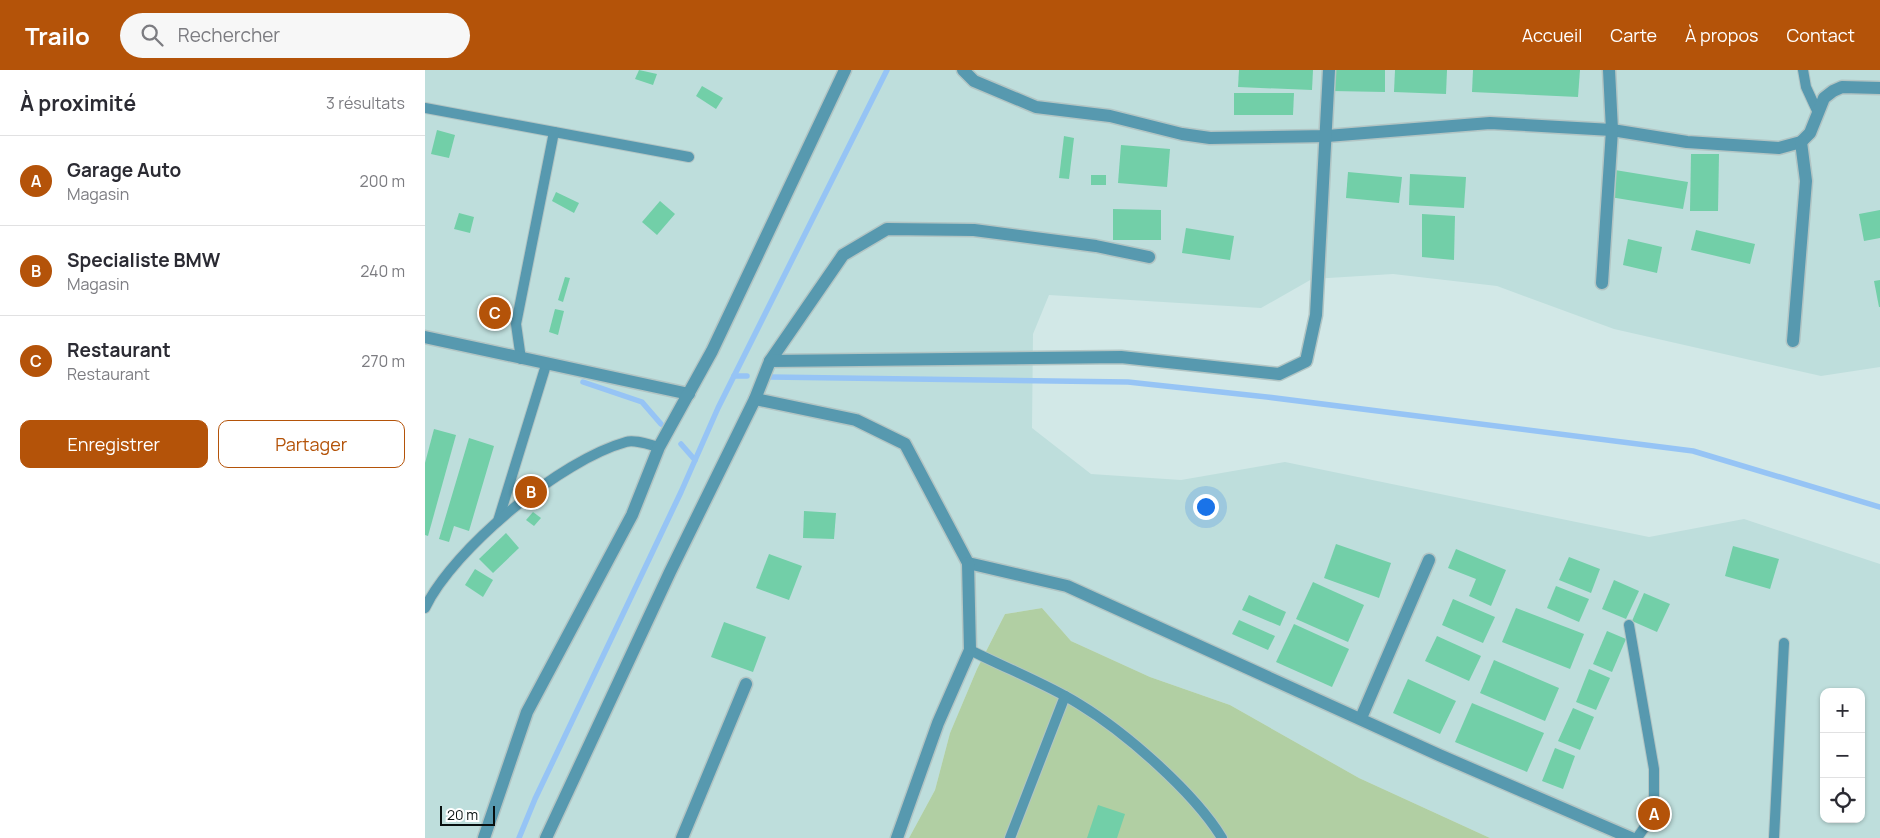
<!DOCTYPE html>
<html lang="fr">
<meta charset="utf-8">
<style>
:root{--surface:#fff;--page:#f7f7f7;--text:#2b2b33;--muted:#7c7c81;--line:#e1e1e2;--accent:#b45309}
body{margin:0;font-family:Manrope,sans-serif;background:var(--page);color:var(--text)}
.controls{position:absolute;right:15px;bottom:15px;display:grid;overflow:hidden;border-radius:10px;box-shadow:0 1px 4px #0004}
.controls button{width:45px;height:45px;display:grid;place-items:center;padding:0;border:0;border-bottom:1px solid var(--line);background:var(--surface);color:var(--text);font:25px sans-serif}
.scale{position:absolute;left:15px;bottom:12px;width:55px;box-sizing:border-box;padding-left:5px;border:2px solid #080f0f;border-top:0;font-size:14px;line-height:18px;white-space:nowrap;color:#080f0f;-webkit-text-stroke:4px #fff;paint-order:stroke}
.you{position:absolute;left:780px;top:436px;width:18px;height:18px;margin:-12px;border:4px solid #fff;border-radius:50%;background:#1a73e8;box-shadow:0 0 0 8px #1a73e833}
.badge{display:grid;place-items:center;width:32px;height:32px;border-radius:50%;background:var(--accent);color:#fff;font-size:16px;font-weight:700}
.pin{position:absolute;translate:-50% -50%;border:2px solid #fff;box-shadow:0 1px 5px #0006}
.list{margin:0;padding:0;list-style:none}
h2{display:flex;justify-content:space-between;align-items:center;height:65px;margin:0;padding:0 20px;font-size:21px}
h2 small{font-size:16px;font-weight:400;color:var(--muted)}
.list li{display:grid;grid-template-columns:32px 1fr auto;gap:15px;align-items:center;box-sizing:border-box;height:90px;padding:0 20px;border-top:1px solid var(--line)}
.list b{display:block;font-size:19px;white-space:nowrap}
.list p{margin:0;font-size:16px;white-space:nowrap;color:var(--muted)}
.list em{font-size:16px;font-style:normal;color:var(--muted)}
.actions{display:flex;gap:10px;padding:15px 20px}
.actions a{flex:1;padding:11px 0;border:1px solid var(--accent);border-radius:10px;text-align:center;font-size:18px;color:var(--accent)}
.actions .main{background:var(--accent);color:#fff}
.icon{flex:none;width:28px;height:28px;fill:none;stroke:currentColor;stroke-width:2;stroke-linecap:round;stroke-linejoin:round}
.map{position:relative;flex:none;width:1455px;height:768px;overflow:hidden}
header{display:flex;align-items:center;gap:30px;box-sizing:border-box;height:70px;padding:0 25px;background:var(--accent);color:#fff}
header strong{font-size:24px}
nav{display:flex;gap:28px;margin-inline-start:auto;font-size:18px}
.search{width:350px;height:45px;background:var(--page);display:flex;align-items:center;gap:12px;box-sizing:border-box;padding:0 18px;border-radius:28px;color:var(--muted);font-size:19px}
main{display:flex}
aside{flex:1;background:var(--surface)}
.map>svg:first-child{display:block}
.built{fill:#bededc;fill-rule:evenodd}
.green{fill:#b1cfa3}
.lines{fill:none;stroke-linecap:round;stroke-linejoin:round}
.stream{stroke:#96c4f5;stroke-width:5.5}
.building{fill:#72cfa8}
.service-casing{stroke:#b2c5c4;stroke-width:12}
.minor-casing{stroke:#b2c5c4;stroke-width:15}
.service{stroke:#5799af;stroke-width:10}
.minor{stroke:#5799af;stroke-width:12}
</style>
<header>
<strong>Trailo</strong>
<div class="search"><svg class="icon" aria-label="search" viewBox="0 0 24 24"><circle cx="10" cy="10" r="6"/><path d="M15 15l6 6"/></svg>Rechercher</div>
<nav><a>Accueil</a><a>Carte</a><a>À propos</a><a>Contact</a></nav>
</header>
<main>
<aside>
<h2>À proximité<small>3 résultats</small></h2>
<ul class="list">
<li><span class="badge">A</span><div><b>Garage Auto</b><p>Magasin</p></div><em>200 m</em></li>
<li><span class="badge">B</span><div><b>Specialiste BMW</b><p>Magasin</p></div><em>240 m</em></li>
<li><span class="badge">C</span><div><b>Restaurant</b><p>Restaurant</p></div><em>270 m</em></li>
</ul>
<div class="actions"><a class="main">Enregistrer</a><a>Partager</a></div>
</aside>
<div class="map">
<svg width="1455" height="768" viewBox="0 0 1455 768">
<rect width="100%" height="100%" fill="#d2e8e7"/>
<path class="built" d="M 0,0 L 1455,0 L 1455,297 L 1396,306 L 1189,259 L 1072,216 L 968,204 L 887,209 L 836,238 L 624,225 L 608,264 L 607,358 L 666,404 L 756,410 L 860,392 L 1224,467 L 1319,449 L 1455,494 L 1455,768 L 1065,768 L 934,708 L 805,635 L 725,607 L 646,571 L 617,538 L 580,544 L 552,599 L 525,663 L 510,720 L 484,768 L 0,768 ZM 1399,622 L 1436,622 L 1436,749 L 1399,749 Z"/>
<polygon class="green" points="617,538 646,571 725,607 805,635 934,708 1065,768 484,768 510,720 525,663 552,599 580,544"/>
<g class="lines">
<g class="stream">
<polyline points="309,306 322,306"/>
<polyline points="345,307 703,312 842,327 1268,381 1455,437"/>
<polyline points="158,312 217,332 236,354"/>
<polyline points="256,374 270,390"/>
<polyline points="94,768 110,729 256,422 293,338 462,0"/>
</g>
</g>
<g class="building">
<polygon points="214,0 232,4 228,15 210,9"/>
<polygon points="814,0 888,0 887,20 813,17"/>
<polygon points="907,0 960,0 960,22 907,21"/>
<polygon points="970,0 1022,0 1021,24 969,22"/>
<polygon points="1048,0 1155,0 1153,27 1047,22"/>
<polygon points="277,16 298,28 291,39 271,26"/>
<polygon points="809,23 869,23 868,45 809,45"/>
<polygon points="12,60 30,65 24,88 6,84"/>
<polygon points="639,66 649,68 644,109 634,108"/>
<polygon points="696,75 745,79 742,117 693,113"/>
<polygon points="1266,84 1294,84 1293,141 1265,141"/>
<polygon points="1190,100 1263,112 1258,139 1185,127"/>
<polygon points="923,102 977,107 974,133 921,128"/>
<polygon points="985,104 1041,107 1039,138 984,135"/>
<rect x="666" y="105" width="15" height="10"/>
<polygon points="131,122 154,133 149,143 127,131"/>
<polygon points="235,131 250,144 232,165 217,152"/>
<polygon points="688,139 736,140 736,170 688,170"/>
<polygon points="1455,140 1455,168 1439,171 1434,144"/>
<polygon points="34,143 49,147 45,163 29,159"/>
<polygon points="997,144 1030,146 1029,190 997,187"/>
<polygon points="761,158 809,166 805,190 757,183"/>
<polygon points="1271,160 1330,174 1325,194 1266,180"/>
<polygon points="1203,169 1237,177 1232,203 1198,195"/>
<polygon points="140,207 145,208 138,232 133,230"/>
<polygon points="1455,210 1455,237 1454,237 1449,211"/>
<polygon points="130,239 139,241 133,265 124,262"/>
<polygon points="9,359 31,365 3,466 0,465 0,393"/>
<polygon points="44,368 69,376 44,461 29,456 24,472 14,469"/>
<polygon points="379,441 411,443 409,469 378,468"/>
<polygon points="108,442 116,448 109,456 101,450"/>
<polygon points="81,463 94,478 68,503 54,489"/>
<polygon points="911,474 966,493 954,528 899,508"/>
<polygon points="1308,476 1354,489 1345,519 1300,506"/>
<polygon points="1031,479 1081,500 1066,536 1044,526 1051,509 1023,498"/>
<polygon points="344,484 377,496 364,530 331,518"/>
<polygon points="1144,487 1175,499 1166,523 1134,510"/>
<polygon points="50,499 68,510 58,527 40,515"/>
<polygon points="1189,510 1214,521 1201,549 1177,539"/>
<polygon points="888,512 939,535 923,572 871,549"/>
<polygon points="1131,516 1164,529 1154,552 1122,538"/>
<polygon points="1219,523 1245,534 1232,562 1207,551"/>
<polygon points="824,525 861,542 855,556 817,540"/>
<polygon points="1028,529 1070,547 1058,573 1017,555"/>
<polygon points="1091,538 1159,564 1145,599 1077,572"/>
<polygon points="814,550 850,566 843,580 807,564"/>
<polygon points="299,552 341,567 328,602 286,587"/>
<polygon points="869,554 924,579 907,617 851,592"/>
<polygon points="1182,561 1201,569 1187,602 1168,594"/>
<polygon points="1012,566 1056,586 1044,611 1000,591"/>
<polygon points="1069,590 1134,618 1120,651 1055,623"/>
<polygon points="1164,599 1185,608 1171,640 1151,632"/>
<polygon points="983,609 1031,631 1015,664 968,643"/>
<polygon points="1047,633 1119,663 1102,702 1030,672"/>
<polygon points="1148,638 1169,647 1155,680 1133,671"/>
<polygon points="1130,678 1150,686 1138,719 1117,711"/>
<polygon points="673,735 700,744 692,768 662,768"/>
</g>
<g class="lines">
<g class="service-casing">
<g id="service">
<polyline points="1378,0 1381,17 1393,43"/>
<polyline points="0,38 264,87"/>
<polyline points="96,289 91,254 129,62"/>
<polyline points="73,451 121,295"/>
<path d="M 0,538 C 29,478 136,390 201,372 C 209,369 225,375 234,377"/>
<polyline points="1204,555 1229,699 1229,744 1212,768"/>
<path d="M 545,580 C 580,598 620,613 654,634 C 700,662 769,722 797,768"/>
<polyline points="585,768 640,626"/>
<polyline points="1349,768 1359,573"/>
</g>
</g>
<g class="minor-casing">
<g id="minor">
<polyline points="538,0 549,11 611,37 685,46 757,64 785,68 902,66 1065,53 1187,60 1262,72 1354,78 1376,72 1385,63 1399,28 1408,21 1417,17 1455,18"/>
<polyline points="1177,213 1187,60 1184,0"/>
<polyline points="0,267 264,324"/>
<polyline points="1368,271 1381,111 1376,72"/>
<polyline points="345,291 418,185 462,159 549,160 671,176 724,187"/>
<polyline points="330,329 431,350 480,374 543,493 642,516 1014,685 1206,768"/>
<polyline points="936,648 1004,490"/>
<polyline points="59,768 102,642 207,445 234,377 287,281 420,0"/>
<polyline points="121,768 245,502 330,329 345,291 696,287 854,304 881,291 891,245 904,0"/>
<polyline points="257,768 321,614"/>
<polyline points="472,768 513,653 545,580 543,493"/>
</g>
</g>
<use href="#service" class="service"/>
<use href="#minor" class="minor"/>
</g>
</svg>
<div class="controls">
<button>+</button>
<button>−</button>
<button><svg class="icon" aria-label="locate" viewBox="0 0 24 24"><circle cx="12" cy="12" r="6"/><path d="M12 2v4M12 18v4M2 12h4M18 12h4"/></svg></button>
</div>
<div class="scale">20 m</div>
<div class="you"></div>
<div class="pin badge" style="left:1229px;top:744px">A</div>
<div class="pin badge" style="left:106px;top:422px">B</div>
<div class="pin badge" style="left:70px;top:243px">C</div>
</div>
</main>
